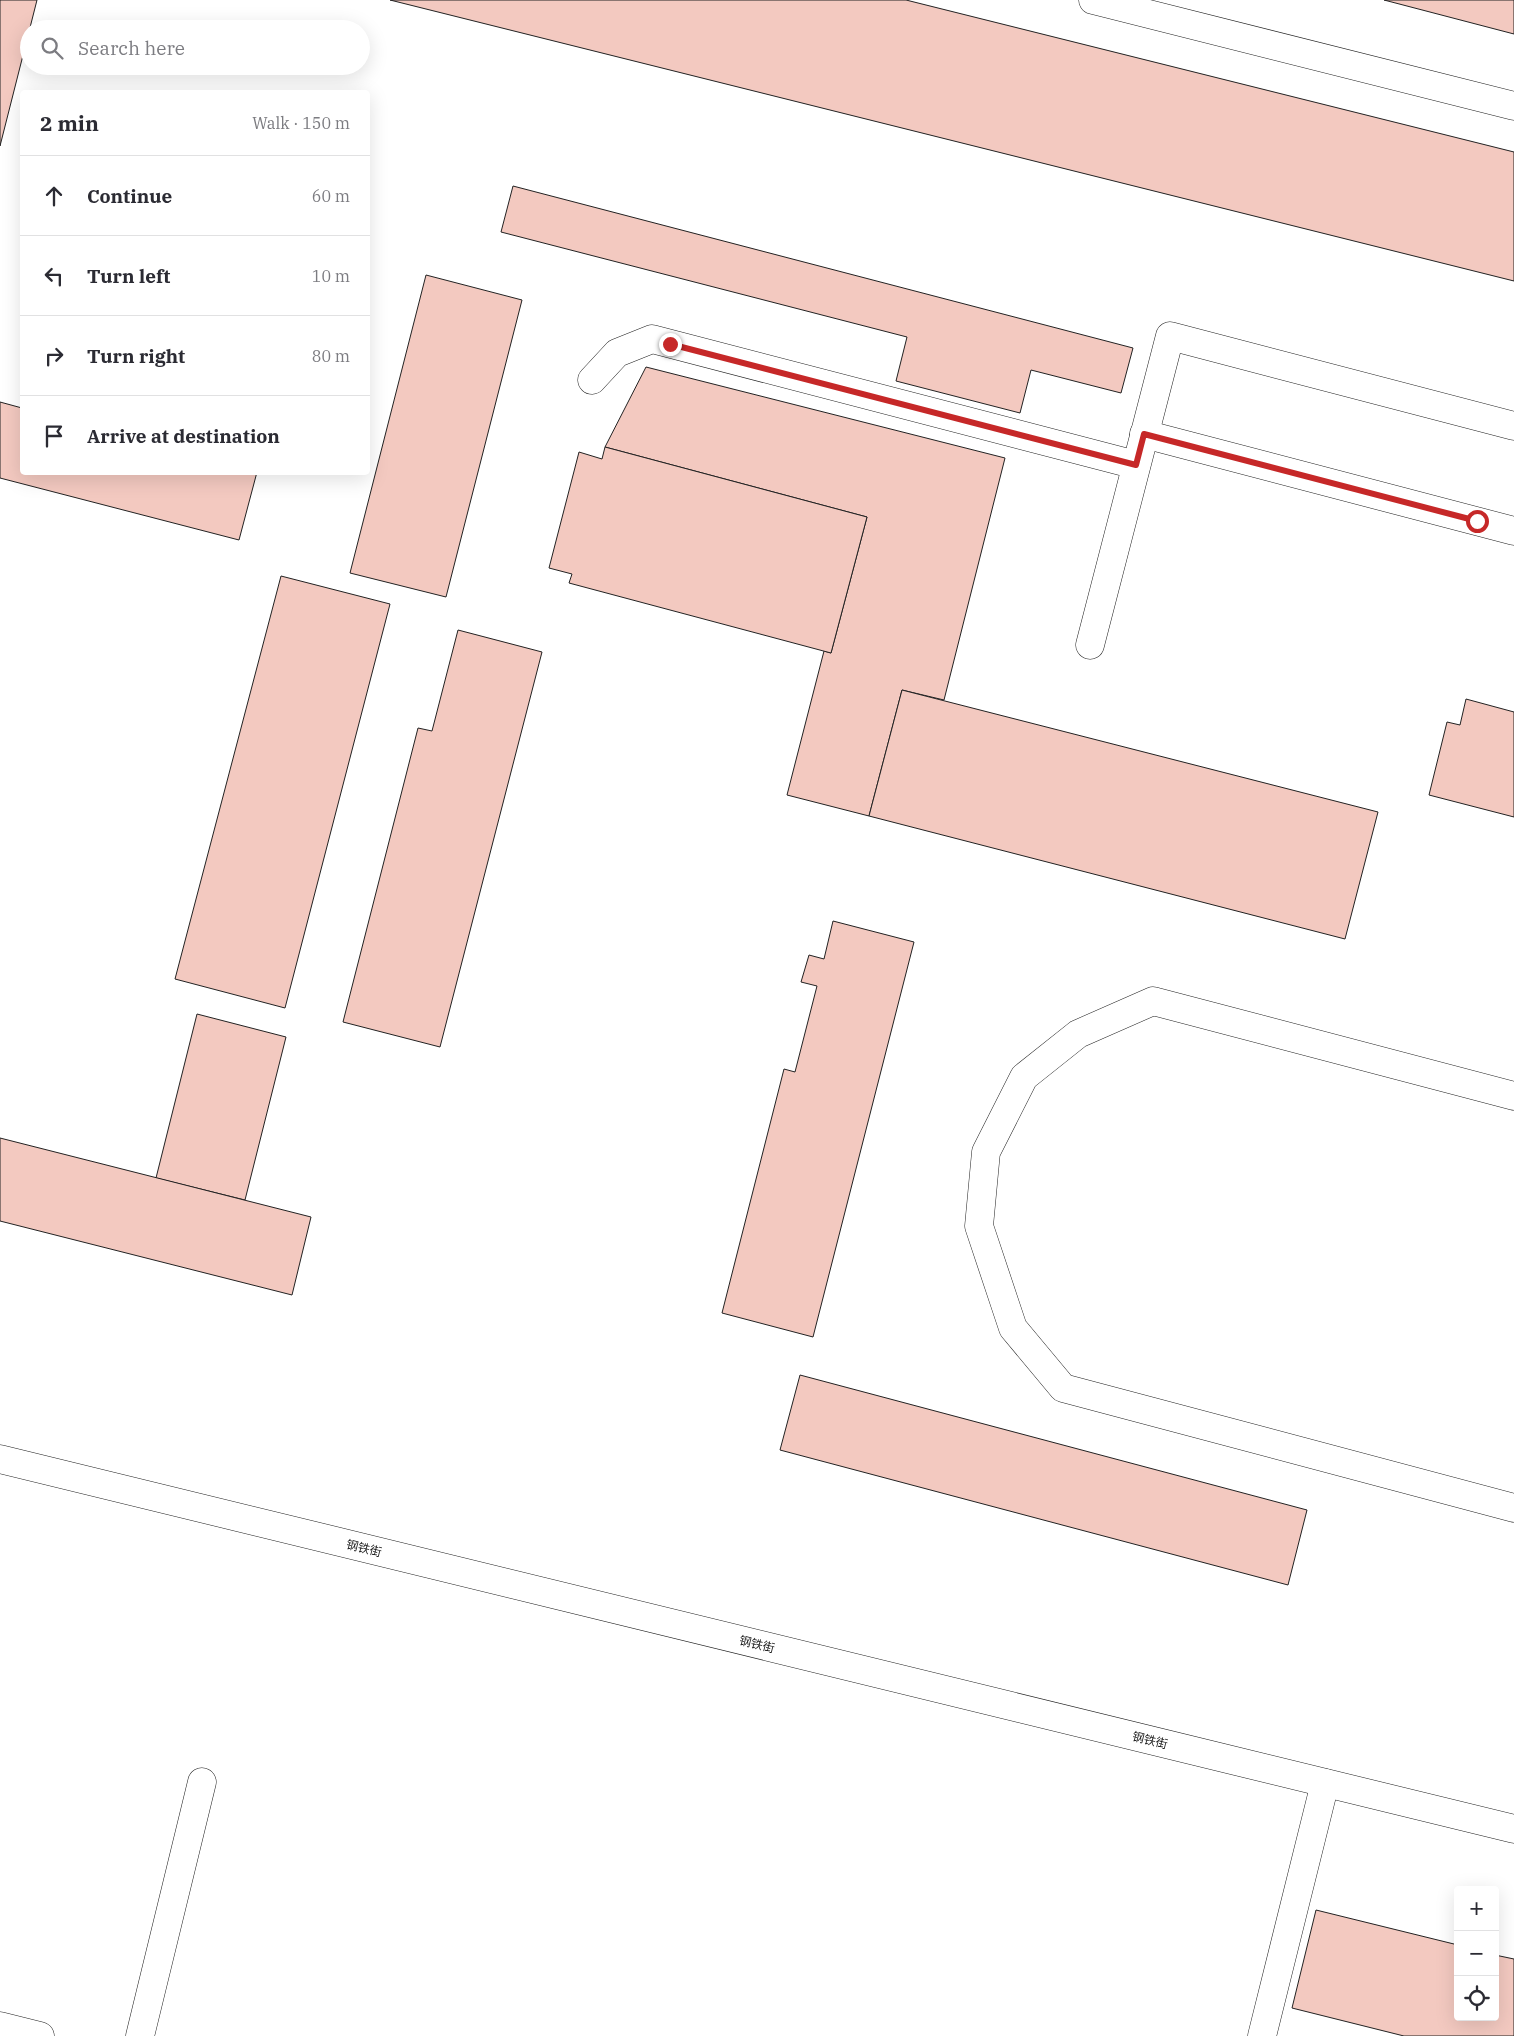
<!DOCTYPE html>
<meta charset="utf-8">
<style>
:root{--surface:#fff;--page:#f2f2f3;--text:#2b2b33;--muted:#7c7c81;--line:#e1e1e2}
body{margin:0;font-family:"IBM Plex Serif","Noto Sans SC",serif;background:var(--page);color:var(--text)}
.controls{position:absolute;right:15px;bottom:15px;display:grid;overflow:hidden;border-radius:5px;box-shadow:0 5px 20px #0002}
.controls button{width:45px;height:45px;display:grid;place-items:center;padding:0;border:0;border-bottom:1px solid var(--line);background:var(--surface);color:var(--text);font:25px sans-serif}
.stop{position:absolute;width:15px;height:15px;margin:-11px;border:4px solid #c62828;border-radius:50%;background:#fff}
.stop.end{background:#c62828;border-color:#fff;box-shadow:0 1px 5px #0008}
.list{margin:0;padding:0;list-style:none}
h2{display:flex;justify-content:space-between;align-items:center;height:65px;margin:0;padding:0 20px;font-size:21px}
h2 small{font-size:16px;font-weight:400;color:var(--muted)}
.list li{display:grid;grid-template-columns:32px 1fr auto;gap:15px;align-items:center;box-sizing:border-box;height:80px;padding:0 20px;border-top:1px solid var(--line)}
.list b{display:block;font-size:19px;white-space:nowrap}
.list em{font-size:16px;font-style:normal;color:var(--muted)}
.icon{flex:none;width:28px;height:28px;fill:none;stroke:currentColor;stroke-width:2;stroke-linecap:round;stroke-linejoin:round}
.map{position:relative;flex:none;width:1514px;height:2036px;overflow:hidden}
.search{position:absolute;background:var(--surface);box-shadow:0 5px 20px #0002;left:20px;top:20px;width:350px;height:55px;display:flex;align-items:center;gap:12px;box-sizing:border-box;padding:0 18px;border-radius:28px;color:var(--muted);font-size:19px}
.panel{position:absolute;background:var(--surface);box-shadow:0 5px 20px #0002;left:20px;top:90px;width:350px;height:385px;border-radius:5px}
.map>svg:first-child{display:block}
.building{fill:#f3c9c0;stroke:#222}
.lines{fill:none;stroke-linecap:round;stroke-linejoin:round}
.minor-casing{stroke:#222;stroke-width:29}
.highway-casing{stroke:#222;stroke-width:29}
.minor{stroke:#fff;stroke-width:28}
.highway{stroke:#fff;stroke-width:28}
.route{stroke:#c62828;stroke-width:6}
.labels{text-anchor:middle;dominant-baseline:central;stroke-width:4;stroke-linejoin:round;paint-order:stroke}
.street-label{font-size:12px;fill:#222;stroke:#fff}
</style>
<div class="map">
<svg width="1514" height="2036" viewBox="0 0 1514 2036">
<rect width="100%" height="100%" fill="#fff"/>
<g class="building">
<polygon points="0,0 37,0 0,146"/>
<polygon points="390,0 906,0 1514,152 1514,281"/>
<polygon points="1384,0 1514,0 1514,34"/>
<polygon points="513,186 1133,348 1121,393 1031,370 1020,413 896,381 907,337 501,232"/>
<polygon points="426,275 522,300 446,597 350,573"/>
<polygon points="646,367 1005,458 944,700 902,690 869,816 787,795 824,651 831,653 867,517 605,447"/>
<polygon points="0,402 22,408 22,472 257,472 239,540 0,478"/>
<polygon points="605,447 867,517 831,653 569,583 572,574 549,568 579,452 602,459"/>
<polygon points="281,576 390,604 285,1008 175,979"/>
<polygon points="458,630 542,652 440,1047 343,1022 418,728 432,731"/>
<polygon points="902,690 1378,812 1345,939 869,816"/>
<polygon points="1466,699 1514,712 1514,817 1429,795 1447,722 1460,725"/>
<polygon points="833,921 914,942 813,1337 722,1313 784,1069 795,1072 817,986 801,982 809,955 824,959"/>
<polygon points="197,1014 286,1037 245,1200 156,1178"/>
<polygon points="0,1138 311,1217 292,1295 0,1221"/>
<polygon points="800,1375 1307,1510 1288,1585 780,1450"/>
<polygon points="1316,1910 1458,1945 1458,2017 1495,2017 1495,1955 1514,1959 1514,2036 1404,2036 1292,2008"/>
</g>
<g class="lines">
<g class="minor-casing">
<g id="minor">
<polyline points="1093,0 1514,106"/>
<polyline points="592,380 617,353 652,339 1136,465"/>
<polyline points="1144,434 1514,531"/>
<polyline points="1090,645 1170,336 1514,426"/>
<polyline points="1514,1096 1153,1001 1078,1034 1024,1077 986,1152 979,1226 1013,1328 1063,1388 1514,1508"/>
<polyline points="0,2026 40,2036"/>
<polyline points="140,2036 202,1782"/>
<polyline points="1262,2036 1325,1783"/>
</g>
</g>
<g class="highway-casing">
<polyline id="highway" points="0,1459 1514,1829"/>
</g>
<use href="#minor" class="minor"/>
<use href="#highway" class="highway"/>
</g>
<g class="lines">
<polyline class="route" points="670,344 1136,465 1144,434 1477,521"/>
</g>
<g class="labels">
<g class="street-label">
<text transform="translate(364 1548) rotate(14)">钢铁街</text>
<text transform="translate(757 1644) rotate(14)">钢铁街</text>
<text transform="translate(1150 1740) rotate(14)">钢铁街</text>
</g>
</g>
</svg>
<div class="controls">
<button>+</button>
<button>−</button>
<button><svg class="icon" aria-label="locate" viewBox="0 0 24 24"><circle cx="12" cy="12" r="6"/><path d="M12 2v4M12 18v4M2 12h4M18 12h4"/></svg></button>
</div>
<div class="stop" style="left:1477px;top:521px"></div>
<div class="stop end" style="left:670px;top:344px"></div>
<div class="search"><svg class="icon" aria-label="search" viewBox="0 0 24 24"><circle cx="10" cy="10" r="6"/><path d="M15 15l6 6"/></svg>Search here</div>
<section class="panel">
<h2>2 min<small>Walk · 150 m</small></h2>
<ul class="list">
<li><svg class="icon" aria-label="ahead" viewBox="0 0 24 24"><path d="M12 20V5M6 11l6-6 6 6"/></svg><div><b>Continue</b></div><em>60 m</em></li>
<li><svg class="icon" aria-label="left" viewBox="0 0 24 24"><path d="M17 20v-9H6M10 6l-5 5 5 5"/></svg><div><b>Turn left</b></div><em>10 m</em></li>
<li><svg class="icon" aria-label="right" viewBox="0 0 24 24"><path d="M7 20v-9h11M14 6l5 5-5 5"/></svg><div><b>Turn right</b></div><em>80 m</em></li>
<li><svg class="icon" aria-label="arrive" viewBox="0 0 24 24"><path d="M6 21V4h12l-3 4 3 4H6"/></svg><div><b>Arrive at destination</b></div></li>
</ul>
</section>
</div>
